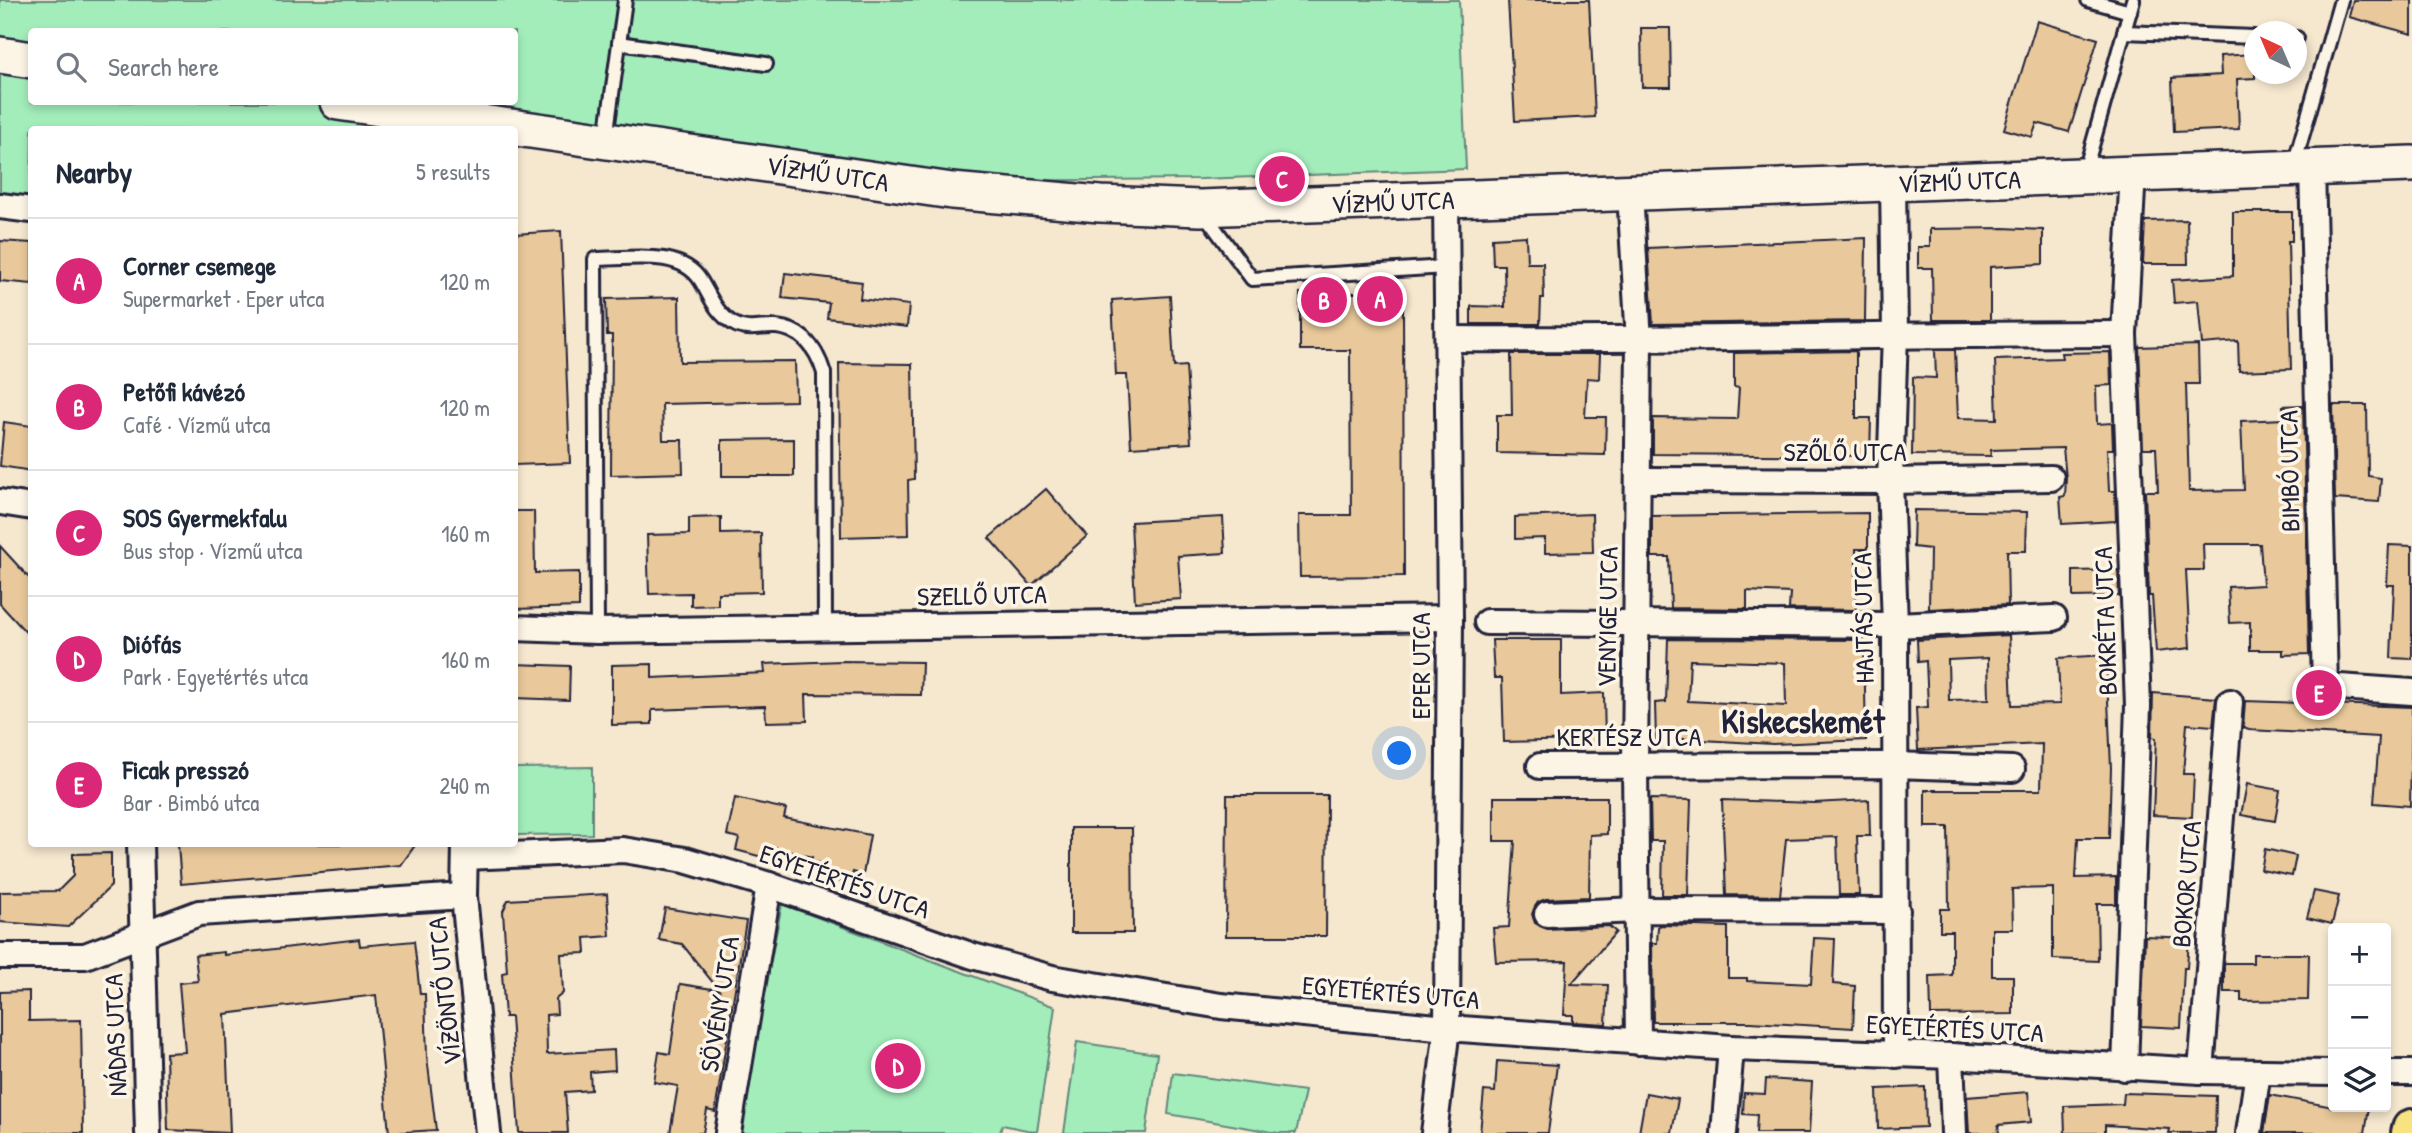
<!DOCTYPE html>
<meta charset="utf-8">
<style>
:root{--surface:#fff;--page:#f6f6f7;--text:#1f2937;--muted:#747a83;--line:#e0e1e3;--accent:#db2777}
body{margin:0;font-family:"Patrick Hand",sans-serif;background:var(--page);color:var(--text)}
.controls{position:absolute;right:21px;bottom:21px;display:grid;overflow:hidden;border-radius:7px;box-shadow:0 4px 10px #0003}
.controls button{width:63px;height:63px;display:grid;place-items:center;padding:0;border:0;border-bottom:2px solid var(--line);background:var(--surface);color:var(--text);font:35px sans-serif}
.compass{position:absolute;left:2244px;top:21px;width:63px;height:63px;border-radius:50%;background:var(--surface);box-shadow:0 4px 10px #0003;rotate:316deg}
.you{position:absolute;left:1400px;top:754px;width:24px;height:24px;margin:-18px;border:5px solid #fff;border-radius:50%;background:#1a73e8;box-shadow:0 0 0 10px #1a73e833}
.badge{display:grid;place-items:center;width:46px;height:46px;border-radius:50%;background:var(--accent);color:#fff;font-size:23px;font-weight:700}
.pin{position:absolute;translate:-50% -50%;border:4px solid #fff;box-shadow:0 2px 7px #0006}
.list{margin:0;padding:0;list-style:none}
h2{display:flex;justify-content:space-between;align-items:center;height:91px;margin:0;padding:0 28px;font-size:30px}
h2 small{font-size:23px;font-weight:400;color:var(--muted)}
.list li{display:grid;grid-template-columns:46px 1fr auto;gap:21px;align-items:center;box-sizing:border-box;height:126px;padding:0 28px;border-top:2px solid var(--line)}
.list b{display:block;font-size:26px;white-space:nowrap}
.list p{margin:0;font-size:23px;white-space:nowrap;color:var(--muted)}
.list em{font-size:23px;font-style:normal;color:var(--muted)}
.icon{flex:none;width:38px;height:38px;fill:none;stroke:currentColor;stroke-width:2;stroke-linecap:round;stroke-linejoin:round}
.map{position:relative;flex:none;width:2412px;height:1133px;overflow:hidden}
.search{position:absolute;background:var(--surface);box-shadow:0 4px 10px #0003;left:28px;top:28px;width:490px;height:77px;display:flex;align-items:center;gap:18px;box-sizing:border-box;padding:0 24px;border-radius:7px;color:var(--muted);font-size:26px}
.panel{position:absolute;background:var(--surface);box-shadow:0 4px 10px #0003;left:28px;top:126px;width:490px;height:721px;border-radius:7px}
.map>svg:first-child{display:block}
.green{fill:#a3edbb;stroke:#62887b;stroke-width:2}
.building{fill:#e9c99b;stroke:#22223b;stroke-width:2;fill-rule:evenodd}
.lines{fill:none;stroke-linecap:round;stroke-linejoin:round}
.lane-casing{stroke:#22223b;stroke-width:18}
.street-casing{stroke:#22223b;stroke-width:30}
.secondary-casing{stroke:#22223b;stroke-width:40}
.primary-casing{stroke:#22223b;stroke-width:44}
.lane{stroke:#fcf5e5;stroke-width:12}
.street{stroke:#fcf5e5;stroke-width:24}
.secondary{stroke:#fcf5e5;stroke-width:35}
.primary{stroke:#f8e281;stroke-width:38}
.labels{text-anchor:middle;dominant-baseline:central;stroke-width:7;stroke-linejoin:round;paint-order:stroke}
.street-label{font-size:26px;fill:#22223b;stroke:#fcf5e5}
.district-label{font-size:33px;font-weight:bold;fill:#22223b;stroke:#fcf5e5}
</style>
<div class="map">
<svg width="2412" height="1133" viewBox="0 0 2412 1133">
<rect width="100%" height="100%" fill="#f6e8cf"/>
<filter id="ink" filterUnits="userSpaceOnUse"><feTurbulence type="fractalNoise" baseFrequency=".0143" numOctaves="2"/><feDisplacementMap in="SourceGraphic" scale="14" xChannelSelector="R" yChannelSelector="G"/><feConvolveMatrix kernelMatrix="1 2 1 2 8 2 1 2 1" color-interpolation-filters="sRGB"/></filter>
<g filter="url(#ink)">
<g class="green">
<polygon points="0,0 1459,0 1466,169 1201,179 972,181 429,102 514,102 514,32 32,32 32,102 418,102 410,129 32,130 31,210 0,205"/>
<polygon points="592,767 592,834 515,835 515,768"/>
<polygon points="782,904 1055,1007 1037,1132 1002,1125 1000,1133 737,1133"/>
<polygon points="1077,1042 1157,1054 1146,1133 1064,1133"/>
<polygon points="1173,1073 1305,1091 1296,1133 1278,1133 1168,1114"/>
</g>
<g class="building">
<polygon points="1508,0 1589,0 1595,117 1515,121"/>
<polygon points="2353,0 2412,0 2412,34 2349,17"/>
<polygon points="2037,21 2098,39 2069,132 2037,123 2032,137 2004,129"/>
<polygon points="1641,28 1670,28 1671,87 1642,87"/>
<polygon points="2255,54 2255,78 2237,79 2239,129 2174,132 2172,78 2221,75 2220,56"/>
<polygon points="2233,212 2292,212 2292,241 2288,241 2291,369 2239,371 2238,341 2202,344 2198,301 2174,303 2172,280 2233,276"/>
<polygon points="2187,220 2188,264 2143,264 2145,221"/>
<polygon points="2004,228 2043,230 2043,264 1990,267 1990,320 1933,320 1932,268 1918,268 1918,247 1930,247 1930,229"/>
<polygon points="561,231 570,463 514,465 514,234"/>
<polygon points="1526,236 1527,263 1543,263 1544,298 1541,298 1540,324 1471,324 1471,306 1505,307 1504,265 1493,265 1492,238"/>
<polygon points="1866,238 1865,321 1653,324 1648,248"/>
<polygon points="0,241 32,243 32,284 0,281"/>
<polygon points="785,273 862,282 860,299 909,305 907,327 827,318 829,303 782,298"/>
<polygon points="1300,293 1388,293 1403,308 1404,576 1300,577 1299,515 1351,515 1350,350 1300,350"/>
<polygon points="1170,296 1174,367 1186,366 1191,443 1131,447 1127,375 1116,375 1112,300"/>
<polygon points="679,297 680,362 795,361 796,401 662,404 663,440 682,440 683,473 611,475 612,335 607,335 606,299"/>
<polygon points="2198,345 2199,384 2186,384 2189,491 2244,490 2241,421 2284,419 2283,406 2303,405 2309,654 2283,655 2283,650 2250,650 2250,622 2230,623 2228,587 2263,585 2260,544 2203,544 2204,570 2186,570 2190,648 2156,652 2152,596 2149,596 2145,491 2158,491 2156,448 2143,448 2139,347"/>
<polygon points="1935,350 1955,350 1958,418 1997,419 1995,360 2062,358 2061,353 2110,352 2111,385 2096,386 2097,424 2112,423 2113,449 2107,449 2109,491 2115,491 2116,521 2062,524 2060,497 2065,496 2066,478 2063,448 1991,450 1991,456 1912,455 1913,377 1936,378"/>
<polygon points="1856,351 1856,418 1871,418 1870,456 1653,454 1653,418 1737,419 1739,388 1734,387 1734,353"/>
<polygon points="1511,354 1600,354 1599,379 1587,378 1585,417 1606,417 1605,455 1497,453 1497,415 1512,415"/>
<polygon points="839,363 912,364 914,479 908,480 909,535 841,537"/>
<polygon points="2333,405 2367,405 2368,476 2381,478 2379,502 2335,499"/>
<polygon points="4,422 32,426 32,471 0,466"/>
<polygon points="794,439 794,476 722,476 722,440"/>
<polygon points="1046,489 1087,536 1031,586 989,538"/>
<polygon points="1914,510 2027,512 2026,551 2007,551 2008,605 1929,609 1930,549 1913,547"/>
<polygon points="514,511 534,511 535,573 579,572 579,607 514,609"/>
<polygon points="1868,513 1868,549 1856,549 1856,610 1789,609 1790,593 1747,591 1747,609 1671,608 1669,557 1652,557 1652,516"/>
<polygon points="1592,514 1593,552 1545,553 1545,538 1515,539 1515,517"/>
<polygon points="721,517 721,534 761,533 762,592 718,593 718,605 691,606 691,593 649,594 647,535 689,534 689,518"/>
<polygon points="1223,517 1225,553 1178,556 1181,599 1135,602 1131,522"/>
<polygon points="2389,545 2412,546 2412,659 2391,658 2394,585 2387,585"/>
<polygon points="0,546 32,581 32,639 0,604"/>
<polygon points="2118,570 2119,596 2073,597 2073,571"/>
<path d="M 2009,635 L 2012,705 L 2060,704 L 2058,658 L 2106,655 L 2111,768 L 2109,838 L 2078,838 L 2076,878 L 2116,877 L 2116,904 L 2097,904 L 2098,961 L 2053,959 L 2053,888 L 2012,889 L 2013,929 L 1992,929 L 1992,976 L 2013,976 L 2013,1014 L 1931,1015 L 1930,976 L 1952,975 L 1952,931 L 1940,931 L 1940,909 L 1949,909 L 1948,827 L 1925,827 L 1925,790 L 2041,790 L 2042,744 L 1918,750 L 1916,708 L 1928,707 L 1926,661 L 1918,662 L 1917,640 ZM 1988,658 L 1989,699 L 1949,700 L 1948,660 Z"/>
<path d="M 1668,639 L 1864,640 L 1866,740 L 1773,744 L 1684,739 L 1656,741 L 1655,703 L 1666,702 ZM 1690,660 L 1785,663 L 1786,706 L 1688,701 Z"/>
<polygon points="1492,640 1561,640 1561,695 1604,693 1605,743 1576,744 1576,740 1504,742 1502,678 1494,678"/>
<polygon points="842,661 922,662 921,695 806,694 807,721 766,722 765,706 652,710 652,724 612,725 612,665 652,664 652,678 765,673 764,664"/>
<polygon points="514,664 570,666 569,700 514,698"/>
<polygon points="2153,693 2216,698 2213,726 2187,724 2183,774 2194,774 2192,817 2153,815 2156,738 2152,737"/>
<polygon points="2245,701 2412,707 2410,806 2374,803 2379,737 2249,730 2243,728"/>
<polygon points="2247,784 2280,790 2275,821 2241,815"/>
<polygon points="1227,795 1327,795 1326,936 1226,936"/>
<polygon points="1494,797 1607,797 1607,834 1590,835 1589,897 1546,899 1538,902 1532,914 1535,923 1547,929 1609,926 1616,932 1571,984 1608,985 1606,1024 1573,1022 1573,1015 1564,1015 1567,961 1496,962 1493,928 1509,927 1515,841 1494,841"/>
<polygon points="735,798 786,809 784,818 870,835 863,875 853,872 850,884 819,876 822,864 811,861 812,857 770,846 766,858 736,850 739,838 727,835"/>
<polygon points="1650,799 1691,800 1688,895 1662,895 1663,841 1651,841"/>
<polygon points="1722,800 1814,803 1869,800 1870,836 1857,836 1859,895 1839,895 1837,837 1786,839 1780,896 1726,895"/>
<polygon points="1071,828 1132,828 1133,933 1071,933"/>
<polygon points="178,844 416,844 401,865 181,884"/>
<polygon points="2265,849 2296,856 2292,876 2261,870"/>
<polygon points="111,853 111,886 68,927 0,922 0,892 58,891 73,876 73,854"/>
<polygon points="2314,891 2339,896 2332,924 2307,918"/>
<polygon points="607,894 610,936 585,938 586,953 561,954 563,993 556,999 557,1014 546,1015 547,1054 614,1050 615,1070 590,1072 591,1090 565,1092 568,1133 519,1133 511,1017 505,1017 502,973 507,972 503,911 508,900"/>
<polygon points="665,908 746,921 715,1112 707,1110 703,1133 670,1133 678,1086 654,1082 659,1052 670,1054 680,984 719,990 682,944 659,940"/>
<polygon points="1661,925 1728,927 1728,978 1747,978 1747,981 1811,984 1814,938 1835,939 1833,984 1855,986 1853,1028 1751,1022 1653,1022 1652,943 1657,943 1658,927"/>
<polygon points="2145,936 2189,938 2187,968 2184,968 2181,1028 2141,1026"/>
<polygon points="359,939 360,946 414,941 420,994 425,994 427,1057 436,1130 389,1133 376,995 225,1014 230,1133 168,1130 166,1053 185,1052 179,983 198,981 195,955 224,952 224,955"/>
<polygon points="2253,954 2309,954 2308,1000 2241,1001 2241,992 2224,992 2224,963 2253,963"/>
<polygon points="29,991 29,1021 81,1020 83,1133 0,1133 0,992"/>
<polygon points="1497,1061 1557,1065 1548,1133 1480,1133 1484,1091 1495,1092"/>
<polygon points="1766,1079 1812,1082 1809,1133 1756,1133 1757,1115 1743,1114 1744,1093 1765,1094"/>
<polygon points="1925,1087 1926,1127 1878,1129 1877,1089"/>
<polygon points="2028,1092 2031,1122 1998,1125 1999,1133 1969,1133 1967,1097"/>
<polygon points="1646,1093 1678,1099 1672,1133 1639,1133"/>
<polygon points="2124,1093 2216,1096 2215,1133 2169,1133 2170,1129 2105,1125 2105,1133 2065,1133 2064,1106 2123,1104"/>
<polygon points="2270,1095 2333,1107 2369,1107 2365,1133 2264,1133"/>
</g>
<g class="lines">
<g class="lane-casing">
<g id="lane">
<polyline points="2088,0 2130,12"/>
<polyline points="2124,32 2254,37"/>
<polyline points="2296,38 2297,38"/>
<polyline points="619,43 766,64"/>
<polyline points="606,138 625,0"/>
<polyline points="2294,165 2341,0"/>
<polyline points="2085,171 2133,0"/>
<polyline points="1203,212 1252,279 1446,267"/>
<path d="M 597,631 L 595,259 C 628,259 681,248 701,281 C 711,298 716,313 734,324 C 748,332 761,326 776,327 C 803,329 817,350 824,373 L 825,627"/>
</g>
</g>
<g class="street-casing">
<g id="street">
<polyline points="2312,167 2325,686 2412,692"/>
<polyline points="1893,181 1895,334 1890,481 1895,625 1896,1055"/>
<polyline points="1630,193 1639,341 1635,767 1638,1042"/>
<polyline points="0,206 32,210"/>
<path d="M 1448,339 C 1673,341 1899,334 2124,334"/>
<polyline points="1639,480 1890,481 2051,478"/>
<polyline points="0,502 32,507"/>
<polyline points="1487,622 1895,625 2054,618"/>
<polyline points="514,628 597,631 1450,618"/>
<polyline points="1540,766 1894,765 2012,769"/>
<polyline points="140,844 148,1133"/>
<polyline points="465,844 464,896 488,1133"/>
<polyline points="465,857 623,850 685,860 769,885 973,956 1052,978 1221,1006 1447,1028 1731,1048 1951,1056 2201,1071 2333,1073"/>
<polyline points="1547,914 1637,910 1897,911"/>
<polyline points="0,956 85,956 199,913 464,896"/>
<polyline points="1951,1056 1954,1133"/>
<polyline points="2125,1068 2138,706 2124,334 2133,172"/>
<polyline points="2201,1071 2230,702"/>
<polyline points="2386,1073 2412,1073"/>
<polyline points="728,1133 769,885"/>
<polyline points="1434,1133 1447,1028 1450,618 1446,198"/>
<polyline points="1724,1133 1731,1048"/>
<polyline points="2249,1133 2258,1072"/>
</g>
</g>
<g class="secondary-casing">
<g id="secondary">
<polyline points="0,55 32,60"/>
<path id="s1" d="M 338,102 L 952,191 L 1100,204 L 1200,208 L 2412,164"/>
</g>
</g>
<g class="primary-casing">
<polyline id="primary" points="2411,1133 2412,1129"/>
</g>
<use href="#lane" class="lane"/>
<use href="#street" class="street"/>
<use href="#secondary" class="secondary"/>
<use href="#primary" class="primary"/>
</g>
</g>
<g class="labels">
<g class="street-label">
<text stroke="none"><textPath href="#s1" startOffset="495">VÍZMŰ UTCA</textPath></text>
<text stroke="none"><textPath href="#s1" startOffset="1629">VÍZMŰ UTCA</textPath></text>
<text stroke="none"><textPath href="#s1" startOffset="1062">VÍZMŰ UTCA</textPath></text>
<text x="1845" y="451">SZŐLŐ UTCA</text>
<text transform="translate(2289 471) rotate(-91)">BIMBÓ UTCA</text>
<text transform="translate(982 595) rotate(-1)">SZELLŐ UTCA</text>
<text transform="translate(1607 617) rotate(-89)">VENYIGE UTCA</text>
<text transform="translate(1863 618) rotate(-91)">HAJTÁS UTCA</text>
<text transform="translate(2105 621) rotate(-92)">BOKRÉTA UTCA</text>
<text transform="translate(1420 666) rotate(-90)">EPER UTCA</text>
<text x="1629" y="736">KERTÉSZ UTCA</text>
<text transform="translate(845 881) rotate(19)">EGYETÉRTÉS UTCA</text>
<text transform="translate(2186 884) rotate(-85)">BOKOR UTCA</text>
<text transform="translate(444 991) rotate(-96)">VÍZÖNTŐ UTCA</text>
<text transform="translate(1391 992) rotate(5)">EGYETÉRTÉS UTCA</text>
<text transform="translate(719 1004) rotate(-81)">SÖVÉNY UTCA</text>
<text transform="translate(1955 1028) rotate(3)">EGYETÉRTÉS UTCA</text>
<text transform="translate(115 1035) rotate(-92)">NÁDAS UTCA</text>
</g>
<g class="district-label">
<text x="1803" y="721">Kiskecskemét</text>
</g>
</g>
</svg>
<div class="controls">
<button>+</button>
<button>−</button>
<button><svg class="icon" aria-label="layers" viewBox="0 0 24 24"><path d="M12 4l9 5-9 5-9-5zM3 14l9 5 9-5"/></svg></button>
</div>
<svg class="compass" viewBox="-18 -18 36 36"><path d="M0-13l5 13h-10z" fill="#e53935"/><path d="M0 13l5-13h-10z" fill="#747a83"/></svg>
<div class="you"></div>
<div class="pin badge" style="left:1380px;top:299px">A</div>
<div class="pin badge" style="left:1324px;top:300px">B</div>
<div class="pin badge" style="left:1282px;top:179px">C</div>
<div class="pin badge" style="left:898px;top:1066px">D</div>
<div class="pin badge" style="left:2319px;top:693px">E</div>
<div class="search"><svg class="icon" aria-label="search" viewBox="0 0 24 24"><circle cx="10" cy="10" r="6"/><path d="M15 15l6 6"/></svg>Search here</div>
<section class="panel">
<h2>Nearby<small>5 results</small></h2>
<ul class="list">
<li><span class="badge">A</span><div><b>Corner csemege</b><p>Supermarket · Eper utca</p></div><em>120 m</em></li>
<li><span class="badge">B</span><div><b>Petőfi kávézó</b><p>Café · Vízmű utca</p></div><em>120 m</em></li>
<li><span class="badge">C</span><div><b>SOS Gyermekfalu</b><p>Bus stop · Vízmű utca</p></div><em>160 m</em></li>
<li><span class="badge">D</span><div><b>Diófás</b><p>Park · Egyetértés utca</p></div><em>160 m</em></li>
<li><span class="badge">E</span><div><b>Ficak presszó</b><p>Bar · Bimbó utca</p></div><em>240 m</em></li>
</ul>
</section>
</div>
